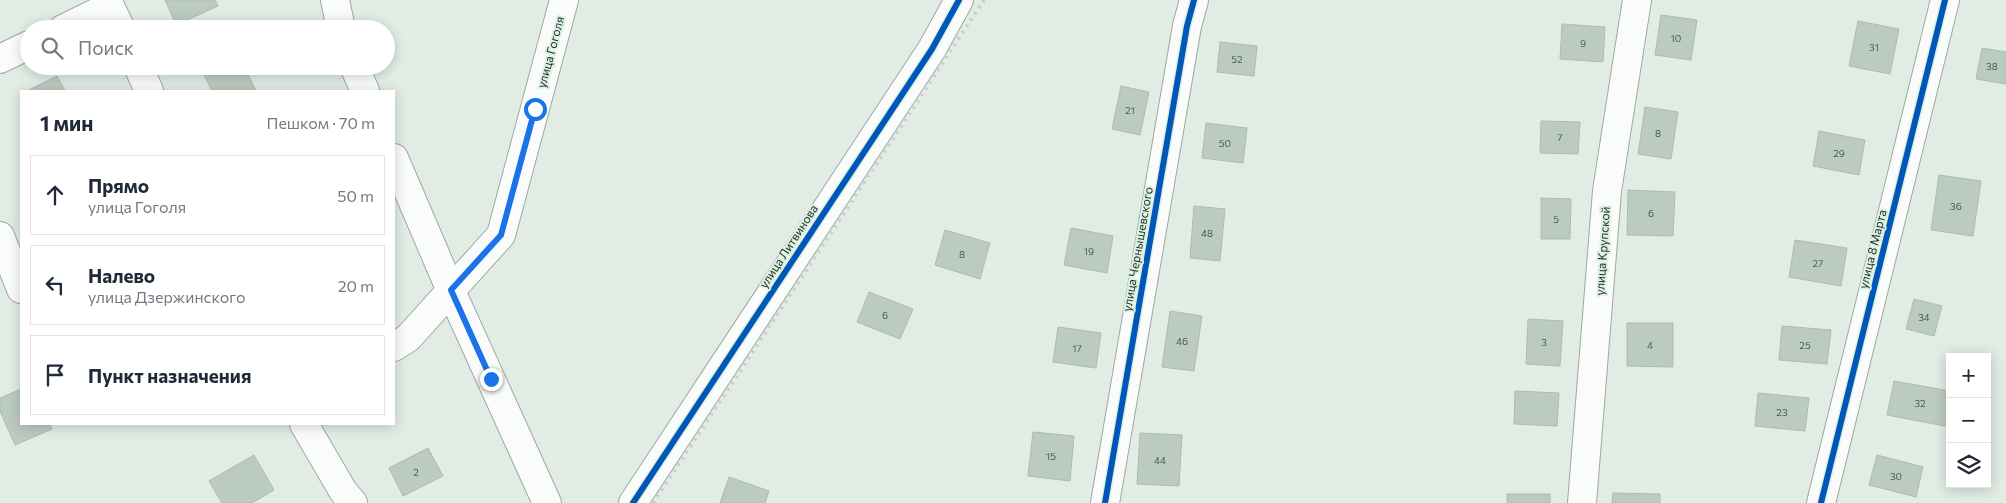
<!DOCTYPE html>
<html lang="ru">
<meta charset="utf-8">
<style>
:root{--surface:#fff;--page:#f2f2f3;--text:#1f2937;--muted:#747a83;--line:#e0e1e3}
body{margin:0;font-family:Commissioner,sans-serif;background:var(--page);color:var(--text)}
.controls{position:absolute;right:15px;bottom:15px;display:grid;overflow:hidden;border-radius:0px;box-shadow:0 2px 12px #0003}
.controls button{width:45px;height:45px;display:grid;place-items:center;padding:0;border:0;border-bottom:1px solid var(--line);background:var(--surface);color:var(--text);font:25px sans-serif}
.stop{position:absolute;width:15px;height:15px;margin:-11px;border:4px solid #1a73e8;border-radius:50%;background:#fff}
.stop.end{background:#1a73e8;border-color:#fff;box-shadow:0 1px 5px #0008}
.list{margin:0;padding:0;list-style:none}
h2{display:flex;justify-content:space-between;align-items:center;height:65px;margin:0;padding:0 20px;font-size:21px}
h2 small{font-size:16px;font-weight:400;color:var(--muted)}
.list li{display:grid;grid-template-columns:32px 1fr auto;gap:15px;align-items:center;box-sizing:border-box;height:80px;margin:0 10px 10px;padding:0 10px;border:1px solid var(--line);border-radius:0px}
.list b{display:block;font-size:19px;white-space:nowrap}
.list p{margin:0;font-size:16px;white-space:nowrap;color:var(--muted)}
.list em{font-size:16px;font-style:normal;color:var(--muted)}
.icon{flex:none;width:28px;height:28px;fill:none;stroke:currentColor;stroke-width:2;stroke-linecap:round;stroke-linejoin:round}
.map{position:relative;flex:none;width:2006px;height:503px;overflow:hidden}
.search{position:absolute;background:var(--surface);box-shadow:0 2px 12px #0003;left:20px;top:20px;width:375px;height:55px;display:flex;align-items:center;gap:12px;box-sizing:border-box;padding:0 18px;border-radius:28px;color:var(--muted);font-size:19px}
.panel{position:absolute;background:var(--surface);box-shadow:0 2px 12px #0003;left:20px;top:90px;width:375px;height:335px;border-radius:0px}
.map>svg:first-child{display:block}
.building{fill:#bccbc1;stroke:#b0b9b3}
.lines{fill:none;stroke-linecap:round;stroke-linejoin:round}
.minor-casing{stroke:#9fa8a2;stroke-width:30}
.minor{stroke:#fafcfb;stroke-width:28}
.rail{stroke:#cacdcb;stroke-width:4;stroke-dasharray:2.5 5;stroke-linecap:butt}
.cycleway-casing{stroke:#dbf1e2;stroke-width:9}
.cycleway{stroke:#0057b8;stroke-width:6}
.route{stroke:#1a73e8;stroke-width:6}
.labels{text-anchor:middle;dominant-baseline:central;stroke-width:4;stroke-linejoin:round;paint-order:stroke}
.number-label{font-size:10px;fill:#4c5750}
.street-label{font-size:12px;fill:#27302a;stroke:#dbf1e2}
</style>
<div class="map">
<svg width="2006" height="503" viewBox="0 0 2006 503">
<rect width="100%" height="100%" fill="#e0ece4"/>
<g class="building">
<polygon points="165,0 215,0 218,6 176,25"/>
<polygon points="1661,15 1697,20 1691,60 1655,55"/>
<polygon points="1858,21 1899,29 1890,74 1849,66"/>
<polygon points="1562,24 1605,27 1603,62 1560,59"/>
<polygon points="1220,42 1257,46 1254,76 1217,72"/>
<polygon points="1982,48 2006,52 2006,84 1976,79"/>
<polygon points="200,66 244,66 256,91 212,91"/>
<polygon points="57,76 65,91 27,91"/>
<polygon points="1121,86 1149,92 1140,135 1112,129"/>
<polygon points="1645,107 1678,112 1671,159 1638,154"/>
<polygon points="1541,121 1580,122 1578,154 1540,153"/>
<polygon points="1206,123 1247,128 1243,163 1202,158"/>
<polygon points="1819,131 1865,140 1859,175 1813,166"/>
<polygon points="1939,175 1981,181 1973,236 1931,230"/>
<polygon points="1628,190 1675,192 1673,236 1627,235"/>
<polygon points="1541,198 1571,199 1570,239 1541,239"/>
<polygon points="1194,206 1225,209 1220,261 1190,258"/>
<polygon points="1071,228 1113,236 1107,273 1064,265"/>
<polygon points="945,230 990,243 980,279 935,265"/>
<polygon points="1795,240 1847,248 1841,286 1789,277"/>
<polygon points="869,292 913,309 900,339 857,322"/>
<polygon points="1914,299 1942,306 1934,336 1906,329"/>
<polygon points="1170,311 1202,316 1194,371 1162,367"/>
<polygon points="1528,319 1563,321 1560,366 1526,364"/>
<polygon points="1627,323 1673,323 1673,367 1627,366"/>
<polygon points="1782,326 1831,330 1827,364 1779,360"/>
<polygon points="1058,327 1101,333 1096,368 1053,362"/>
<polygon points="1894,381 1950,391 1950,427 1887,415"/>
<polygon points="21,389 21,424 50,424 52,429 15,445 0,411 0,398"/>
<polygon points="1515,391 1559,393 1557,426 1514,424"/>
<polygon points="1758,393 1809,398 1805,431 1755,426"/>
<polygon points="1033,432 1074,436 1070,481 1028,476"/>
<polygon points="1140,433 1182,435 1179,486 1137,484"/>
<polygon points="428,448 443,476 403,496 389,468"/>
<polygon points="254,455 274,490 252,503 222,503 209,481"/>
<polygon points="1877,455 1923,467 1916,497 1869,485"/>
<polygon points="729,477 769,491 765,503 720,503"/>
<polygon points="1613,493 1660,494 1660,503 1612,503"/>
<rect x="1507" y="494" width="43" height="9"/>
</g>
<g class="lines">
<g class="minor-casing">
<g id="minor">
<polyline points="107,0 121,29"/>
<polyline points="335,0 341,29"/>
<polyline points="63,29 110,6"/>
<polyline points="0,59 29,45"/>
<polyline points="138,66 149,91"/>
<polyline points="354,66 365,91"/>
<polyline points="394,158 451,291 547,503"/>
<polyline points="0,236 21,289"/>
<polyline points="394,347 408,338 501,235 564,0"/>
<polyline points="304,424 343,491 353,503"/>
<polyline points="633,503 932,49 959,0"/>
<polyline points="1105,503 1187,26 1194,0"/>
<polyline points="1582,503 1607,191 1637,0"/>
<polyline points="1821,503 1945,0"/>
</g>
</g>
<use href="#minor" class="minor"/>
<polyline class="rail" points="653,503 984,0"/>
<g class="cycleway-casing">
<g id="cycleway">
<polyline points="633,503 932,49 959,0"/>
<polyline points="1105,503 1187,26 1194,0"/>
<polyline points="1821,503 1945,0"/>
</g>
</g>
<use href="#cycleway" class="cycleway"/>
</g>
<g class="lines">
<polyline class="route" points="491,379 451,290 501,235 535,109"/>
</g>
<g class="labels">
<g class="number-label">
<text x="1676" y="38">10</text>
<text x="1583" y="43">9</text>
<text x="1874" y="47">31</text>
<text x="1237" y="59">52</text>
<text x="1992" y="66">38</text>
<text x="1130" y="110">21</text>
<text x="1658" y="133">8</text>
<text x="1560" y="137">7</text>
<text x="1225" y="143">50</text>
<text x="1839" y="153">29</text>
<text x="1956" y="206">36</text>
<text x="1651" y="213">6</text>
<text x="1556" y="219">5</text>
<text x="1207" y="233">48</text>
<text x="1089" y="251">19</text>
<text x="962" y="254">8</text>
<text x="1818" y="263">27</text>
<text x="885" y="315">6</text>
<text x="1924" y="317">34</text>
<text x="1182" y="341">46</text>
<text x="1544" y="342">3</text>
<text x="1650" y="345">4</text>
<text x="1805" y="345">25</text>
<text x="1077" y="348">17</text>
<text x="1920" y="403">32</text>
<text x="1782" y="412">23</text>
<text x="1051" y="456">15</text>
<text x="1160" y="460">44</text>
<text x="416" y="472">2</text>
<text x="1896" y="476">30</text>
</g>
<g class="street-label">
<text transform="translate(550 52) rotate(-75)">улица Гоголя</text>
<text transform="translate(788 246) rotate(-57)">улица Литвинова</text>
<text transform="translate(1137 249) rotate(-80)">улица Чернышевского</text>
<text transform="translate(1872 249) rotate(-76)">улица 8 Марта</text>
<text transform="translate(1602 251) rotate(-86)">улица Крупской</text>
</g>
</g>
</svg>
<div class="controls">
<button>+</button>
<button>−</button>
<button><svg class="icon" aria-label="layers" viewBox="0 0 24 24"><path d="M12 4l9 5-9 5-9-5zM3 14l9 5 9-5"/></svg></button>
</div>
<div class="stop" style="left:535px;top:109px"></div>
<div class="stop end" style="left:491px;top:379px"></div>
<div class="search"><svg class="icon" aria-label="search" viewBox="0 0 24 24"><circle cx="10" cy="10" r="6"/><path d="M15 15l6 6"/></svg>Поиск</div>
<section class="panel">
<h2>1 мин<small>Пешком · 70 m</small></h2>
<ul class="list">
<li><svg class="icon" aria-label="ahead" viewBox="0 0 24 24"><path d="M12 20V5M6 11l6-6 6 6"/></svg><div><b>Прямо</b><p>улица Гоголя</p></div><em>50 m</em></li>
<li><svg class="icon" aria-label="left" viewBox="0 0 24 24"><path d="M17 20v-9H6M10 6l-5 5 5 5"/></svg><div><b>Налево</b><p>улица Дзержинского</p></div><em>20 m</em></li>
<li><svg class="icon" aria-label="arrive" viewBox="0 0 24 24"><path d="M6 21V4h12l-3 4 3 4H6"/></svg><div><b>Пункт назначения</b></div></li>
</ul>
</section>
</div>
